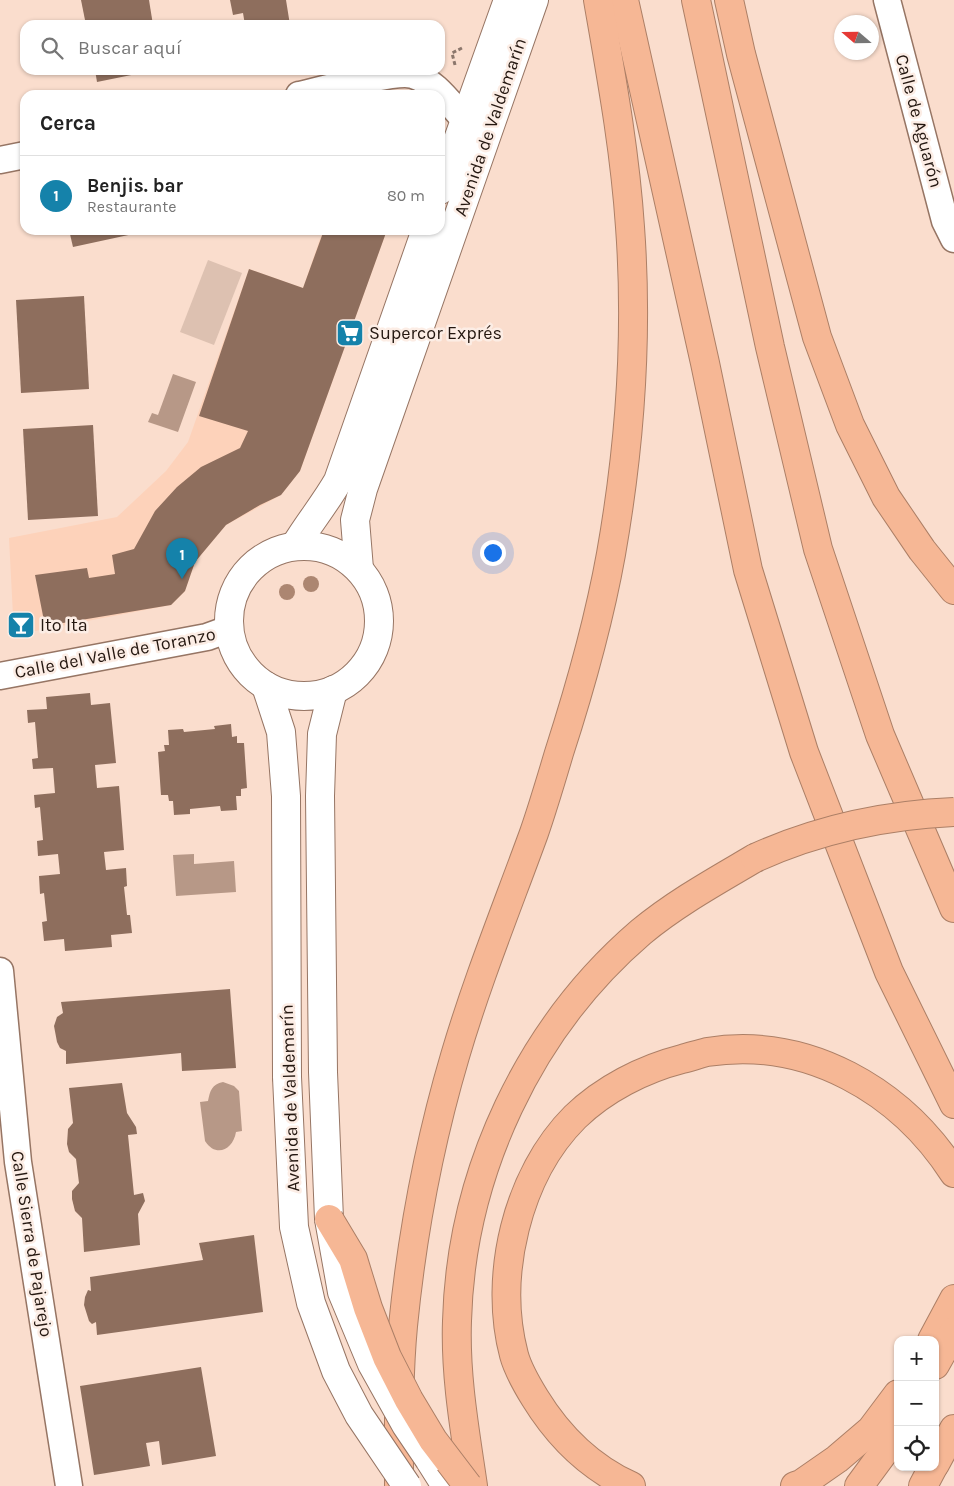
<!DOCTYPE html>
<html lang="es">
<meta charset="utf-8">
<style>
:root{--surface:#fff;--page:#f2f2f2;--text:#222;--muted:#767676;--line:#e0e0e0;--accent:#1582aa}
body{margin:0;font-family:Karla,sans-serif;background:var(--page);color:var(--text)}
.controls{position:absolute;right:15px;bottom:15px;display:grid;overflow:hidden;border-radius:10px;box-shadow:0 1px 4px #0004}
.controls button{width:45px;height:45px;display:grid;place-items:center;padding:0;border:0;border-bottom:1px solid var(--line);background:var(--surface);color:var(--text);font:25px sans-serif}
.compass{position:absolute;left:834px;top:15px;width:45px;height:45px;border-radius:50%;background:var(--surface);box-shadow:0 1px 4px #0004;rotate:290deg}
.you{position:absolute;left:492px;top:552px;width:18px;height:18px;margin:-12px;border:4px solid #fff;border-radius:50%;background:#1a73e8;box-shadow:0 0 0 8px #1a73e833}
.badge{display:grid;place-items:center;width:32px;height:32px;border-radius:50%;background:var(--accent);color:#fff;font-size:16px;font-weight:700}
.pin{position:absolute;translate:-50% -41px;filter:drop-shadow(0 1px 2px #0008)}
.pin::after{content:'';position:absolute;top:26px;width:18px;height:15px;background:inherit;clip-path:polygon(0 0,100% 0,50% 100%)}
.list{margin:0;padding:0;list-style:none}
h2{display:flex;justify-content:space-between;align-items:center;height:65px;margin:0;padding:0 20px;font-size:21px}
h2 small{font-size:16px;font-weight:400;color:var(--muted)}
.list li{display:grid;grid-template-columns:32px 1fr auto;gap:15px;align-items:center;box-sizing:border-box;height:80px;padding:0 20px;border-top:1px solid var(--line)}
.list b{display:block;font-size:19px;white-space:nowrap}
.list p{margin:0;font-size:16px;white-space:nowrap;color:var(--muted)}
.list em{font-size:16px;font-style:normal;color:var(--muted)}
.icon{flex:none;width:28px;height:28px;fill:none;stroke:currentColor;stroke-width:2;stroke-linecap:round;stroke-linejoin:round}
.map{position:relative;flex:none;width:954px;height:1486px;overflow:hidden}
.search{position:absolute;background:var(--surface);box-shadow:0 1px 4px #0004;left:20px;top:20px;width:425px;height:55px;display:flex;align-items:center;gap:12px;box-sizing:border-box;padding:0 18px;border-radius:15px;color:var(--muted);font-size:19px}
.panel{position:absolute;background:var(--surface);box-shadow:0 1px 4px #0004;left:20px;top:90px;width:425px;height:145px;border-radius:15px}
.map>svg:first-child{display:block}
.built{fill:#fdd2ba}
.green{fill:#ddc1b1}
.water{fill:#b79887}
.building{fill:#8e6e5d}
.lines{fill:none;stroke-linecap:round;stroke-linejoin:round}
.minor-casing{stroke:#967564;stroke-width:29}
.tertiary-casing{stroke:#967564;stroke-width:30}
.secondary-casing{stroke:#967564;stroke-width:30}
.motorway-casing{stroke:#ac7f66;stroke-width:30}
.path{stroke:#8c776c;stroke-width:3;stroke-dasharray:4 2.5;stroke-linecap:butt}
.minor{stroke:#fff;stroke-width:26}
.tertiary{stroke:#fff;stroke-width:28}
.secondary{stroke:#fff;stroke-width:28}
.motorway{stroke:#f6b795;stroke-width:28}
.secondary-bridge-casing{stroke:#967564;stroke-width:30;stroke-linecap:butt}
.motorway-bridge-casing{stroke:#ac7f66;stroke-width:30;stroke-linecap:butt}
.secondary-bridge{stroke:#fff;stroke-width:28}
.motorway-bridge{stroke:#f6b795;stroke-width:28}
.tree{fill:#ac8671}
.labels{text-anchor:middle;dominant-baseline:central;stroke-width:5;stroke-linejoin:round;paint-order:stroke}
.street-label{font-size:18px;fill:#241710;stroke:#fcede5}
.poi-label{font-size:18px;fill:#241710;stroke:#fcede5;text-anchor:start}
</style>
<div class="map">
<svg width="954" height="1486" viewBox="0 0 954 1486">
<rect width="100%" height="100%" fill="#faddcd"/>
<polygon class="built" points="323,230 387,230 300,471 281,495 226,525 195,562 185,591 171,605 14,635 9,538 117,517 166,471 188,442 249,269 303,288"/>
<polygon class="green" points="208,260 242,273 214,345 180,332"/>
<g class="water">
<polygon points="173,374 196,382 178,432 148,422 152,413 158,415"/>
<polygon points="194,854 194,864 234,861 236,892 176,896 173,855"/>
<path d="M 223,1082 L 234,1086 L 239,1091 L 242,1131 L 236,1132 C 233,1150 216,1158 205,1141 L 200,1102 L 208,1101 C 210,1091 212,1084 223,1082 Z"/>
</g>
<g class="building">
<polygon points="81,0 149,0 153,25 86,25"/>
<polygon points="230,0 286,0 290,25 245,25 243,13 233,15"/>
<polygon points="95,70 151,70 151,71 97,82"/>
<polygon points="69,230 147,230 147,231 73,247"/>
<polygon points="324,230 387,230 300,471 281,495 260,505 226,525 195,562 185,591 171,605 45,626 35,575 87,568 89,578 115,574 112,555 134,549 155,511 177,487 201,467 240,448 248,431 199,416 249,269 303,288"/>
<polygon points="84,296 89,389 21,393 16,300"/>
<polygon points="93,425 98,516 28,520 23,429"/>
<polygon points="90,693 91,705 110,703 116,763 95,765 97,788 119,786 124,850 104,852 106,870 126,868 127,886 124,887 127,915 130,915 132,933 111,935 112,947 65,951 64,939 44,941 42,922 47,921 44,893 40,894 39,876 60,874 58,854 38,856 37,841 43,840 40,807 35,808 34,795 55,793 53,768 33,769 32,759 38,758 35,722 28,723 27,710 47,709 46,697"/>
<polygon points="231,724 232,737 237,736 237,743 244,743 247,788 241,789 241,796 236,796 237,810 221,811 220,806 190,809 190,814 174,815 173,801 169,801 168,795 161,795 158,752 165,751 164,745 169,745 168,730 183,729 184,732 215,729 214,726"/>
<polygon points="230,989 236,1068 182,1071 181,1053 66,1064 66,1051 60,1048 57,1042 54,1026 57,1017 63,1013 61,1002"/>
<polygon points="122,1083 127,1113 136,1127 137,1134 128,1135 134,1195 143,1193 145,1201 138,1214 140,1245 84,1252 82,1218 75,1211 72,1199 72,1191 79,1183 76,1159 69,1152 67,1144 68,1129 73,1123 69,1088"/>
<polygon points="254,1235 263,1312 97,1335 96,1322 92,1324 89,1321 84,1305 85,1297 88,1290 91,1291 90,1277 203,1260 199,1243"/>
<polygon points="201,1367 216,1456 162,1465 159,1441 146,1443 150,1466 94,1475 80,1386"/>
</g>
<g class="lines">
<g class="minor-casing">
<g id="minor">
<polyline points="887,0 945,221 954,239"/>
<path d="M 299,95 C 321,90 396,70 413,75 C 436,82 449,103 465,120"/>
<polyline points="0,160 25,155"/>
<polyline points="0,676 207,637 229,629"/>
<polyline points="0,971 18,1162 69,1486"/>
</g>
</g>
<g class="tertiary-casing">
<g id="tertiary">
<polyline points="440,190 508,0"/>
<path d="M 295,546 C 308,524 325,504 338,481 L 426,230"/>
<polyline points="359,569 355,520 363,489 534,0"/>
</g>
</g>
<g class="secondary-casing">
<g id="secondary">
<circle cx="304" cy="621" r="75"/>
<polyline points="266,686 281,732 286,796 287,1077"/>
<polyline points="329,1219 323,1072 320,796 322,734 333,690"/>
<polyline points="429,1459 446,1486"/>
</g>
</g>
<g class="motorway-casing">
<g id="motorway">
<polyline points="624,0 705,363 748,570 804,752 889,972 954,1104"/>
<polyline points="696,0 770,347 818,549 880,735 954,908"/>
<polyline points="729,0 741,54 817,337 850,425 886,497 922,550 954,590"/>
<polyline points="932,1340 954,1299"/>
<polyline points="935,1365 954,1331"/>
<polyline points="935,1464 954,1429"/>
<path d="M 399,1486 C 399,1433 398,1379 403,1326 C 412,1235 429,1144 455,1056 C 477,981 507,907 534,833 C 543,807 551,780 559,753 C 580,688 599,621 611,554 C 630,446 638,336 630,227 C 625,151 611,75 598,0"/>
<path d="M 473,1486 C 465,1431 455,1376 457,1321 C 461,1173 529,1028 641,932 C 676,903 716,881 755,858"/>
<path d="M 631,1486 C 589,1467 559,1437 535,1398 C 527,1385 518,1370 514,1355 C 493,1276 517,1175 575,1117 C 604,1089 643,1069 682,1059 C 690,1057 699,1054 707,1052 C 808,1036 901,1091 954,1173"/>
<polyline points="795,1486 801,1484 837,1459 871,1430 898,1394"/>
<polyline points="859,1486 898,1433"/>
<polyline points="923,1486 933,1467"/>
</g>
</g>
<polyline class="path" points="455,65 452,53 462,48"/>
<use href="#minor" class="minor"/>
<use href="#tertiary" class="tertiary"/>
<use href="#secondary" class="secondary"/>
<use href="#motorway" class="motorway"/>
<g class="secondary-bridge-casing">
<g id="secondary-bridge">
<polyline points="287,1077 294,1227 311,1303 336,1371 359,1415 407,1486"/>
<polyline points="329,1219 342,1292 372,1364 406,1425 429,1459"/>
</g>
</g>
<g class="motorway-bridge-casing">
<g id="motorway-bridge">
<path d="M 755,858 C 819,829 884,815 954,812"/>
<polyline points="329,1219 353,1259 368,1308 387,1357 409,1400 433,1440 468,1486"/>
</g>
</g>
<use href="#secondary-bridge" class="secondary-bridge"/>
<use href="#motorway-bridge" class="motorway-bridge"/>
</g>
<g class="tree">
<circle cx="311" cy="584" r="8"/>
<circle cx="287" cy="592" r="8"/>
</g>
<defs>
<g id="supermarket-square" transform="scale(1.4375)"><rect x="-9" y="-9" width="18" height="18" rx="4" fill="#1582aa" stroke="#fcede5"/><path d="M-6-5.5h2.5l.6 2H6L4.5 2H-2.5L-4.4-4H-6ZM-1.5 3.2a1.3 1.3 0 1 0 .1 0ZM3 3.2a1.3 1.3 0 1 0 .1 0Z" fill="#fff"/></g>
<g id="bar-square" transform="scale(1.4375)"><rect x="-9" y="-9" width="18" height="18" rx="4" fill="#1582aa" stroke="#fcede5"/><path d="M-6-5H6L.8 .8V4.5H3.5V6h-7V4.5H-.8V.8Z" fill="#fff"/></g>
</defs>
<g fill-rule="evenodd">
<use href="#supermarket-square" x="350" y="333"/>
<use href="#bar-square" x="21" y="625"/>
</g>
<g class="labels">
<g class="street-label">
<text transform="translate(919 121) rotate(75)">Calle de Aguarón</text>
<text transform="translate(490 127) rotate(-71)">Avenida de Valdemarín</text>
<text transform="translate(115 653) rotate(-11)">Calle del Valle de Toranzo</text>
<text transform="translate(290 1098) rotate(-92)">Avenida de Valdemarín</text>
<text transform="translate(32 1244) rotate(81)">Calle Sierra de Pajarejo</text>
</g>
<g class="poi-label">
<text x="369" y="333">Supercor Exprés</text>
<text x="40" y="625">Ito Ita</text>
</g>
</g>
</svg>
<div class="controls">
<button>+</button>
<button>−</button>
<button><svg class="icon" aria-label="locate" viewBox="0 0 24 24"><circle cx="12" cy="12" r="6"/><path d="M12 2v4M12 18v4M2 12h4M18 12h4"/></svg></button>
</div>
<svg class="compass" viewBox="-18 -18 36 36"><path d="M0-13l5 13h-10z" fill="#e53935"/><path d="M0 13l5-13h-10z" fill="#767676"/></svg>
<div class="you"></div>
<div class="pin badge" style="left:182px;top:579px">1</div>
<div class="search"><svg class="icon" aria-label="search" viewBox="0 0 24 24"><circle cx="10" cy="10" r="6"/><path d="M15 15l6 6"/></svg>Buscar aquí</div>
<section class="panel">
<h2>Cerca<small></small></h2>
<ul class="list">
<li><span class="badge">1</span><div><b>Benjis. bar</b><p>Restaurante</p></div><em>80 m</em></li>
</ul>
</section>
</div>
